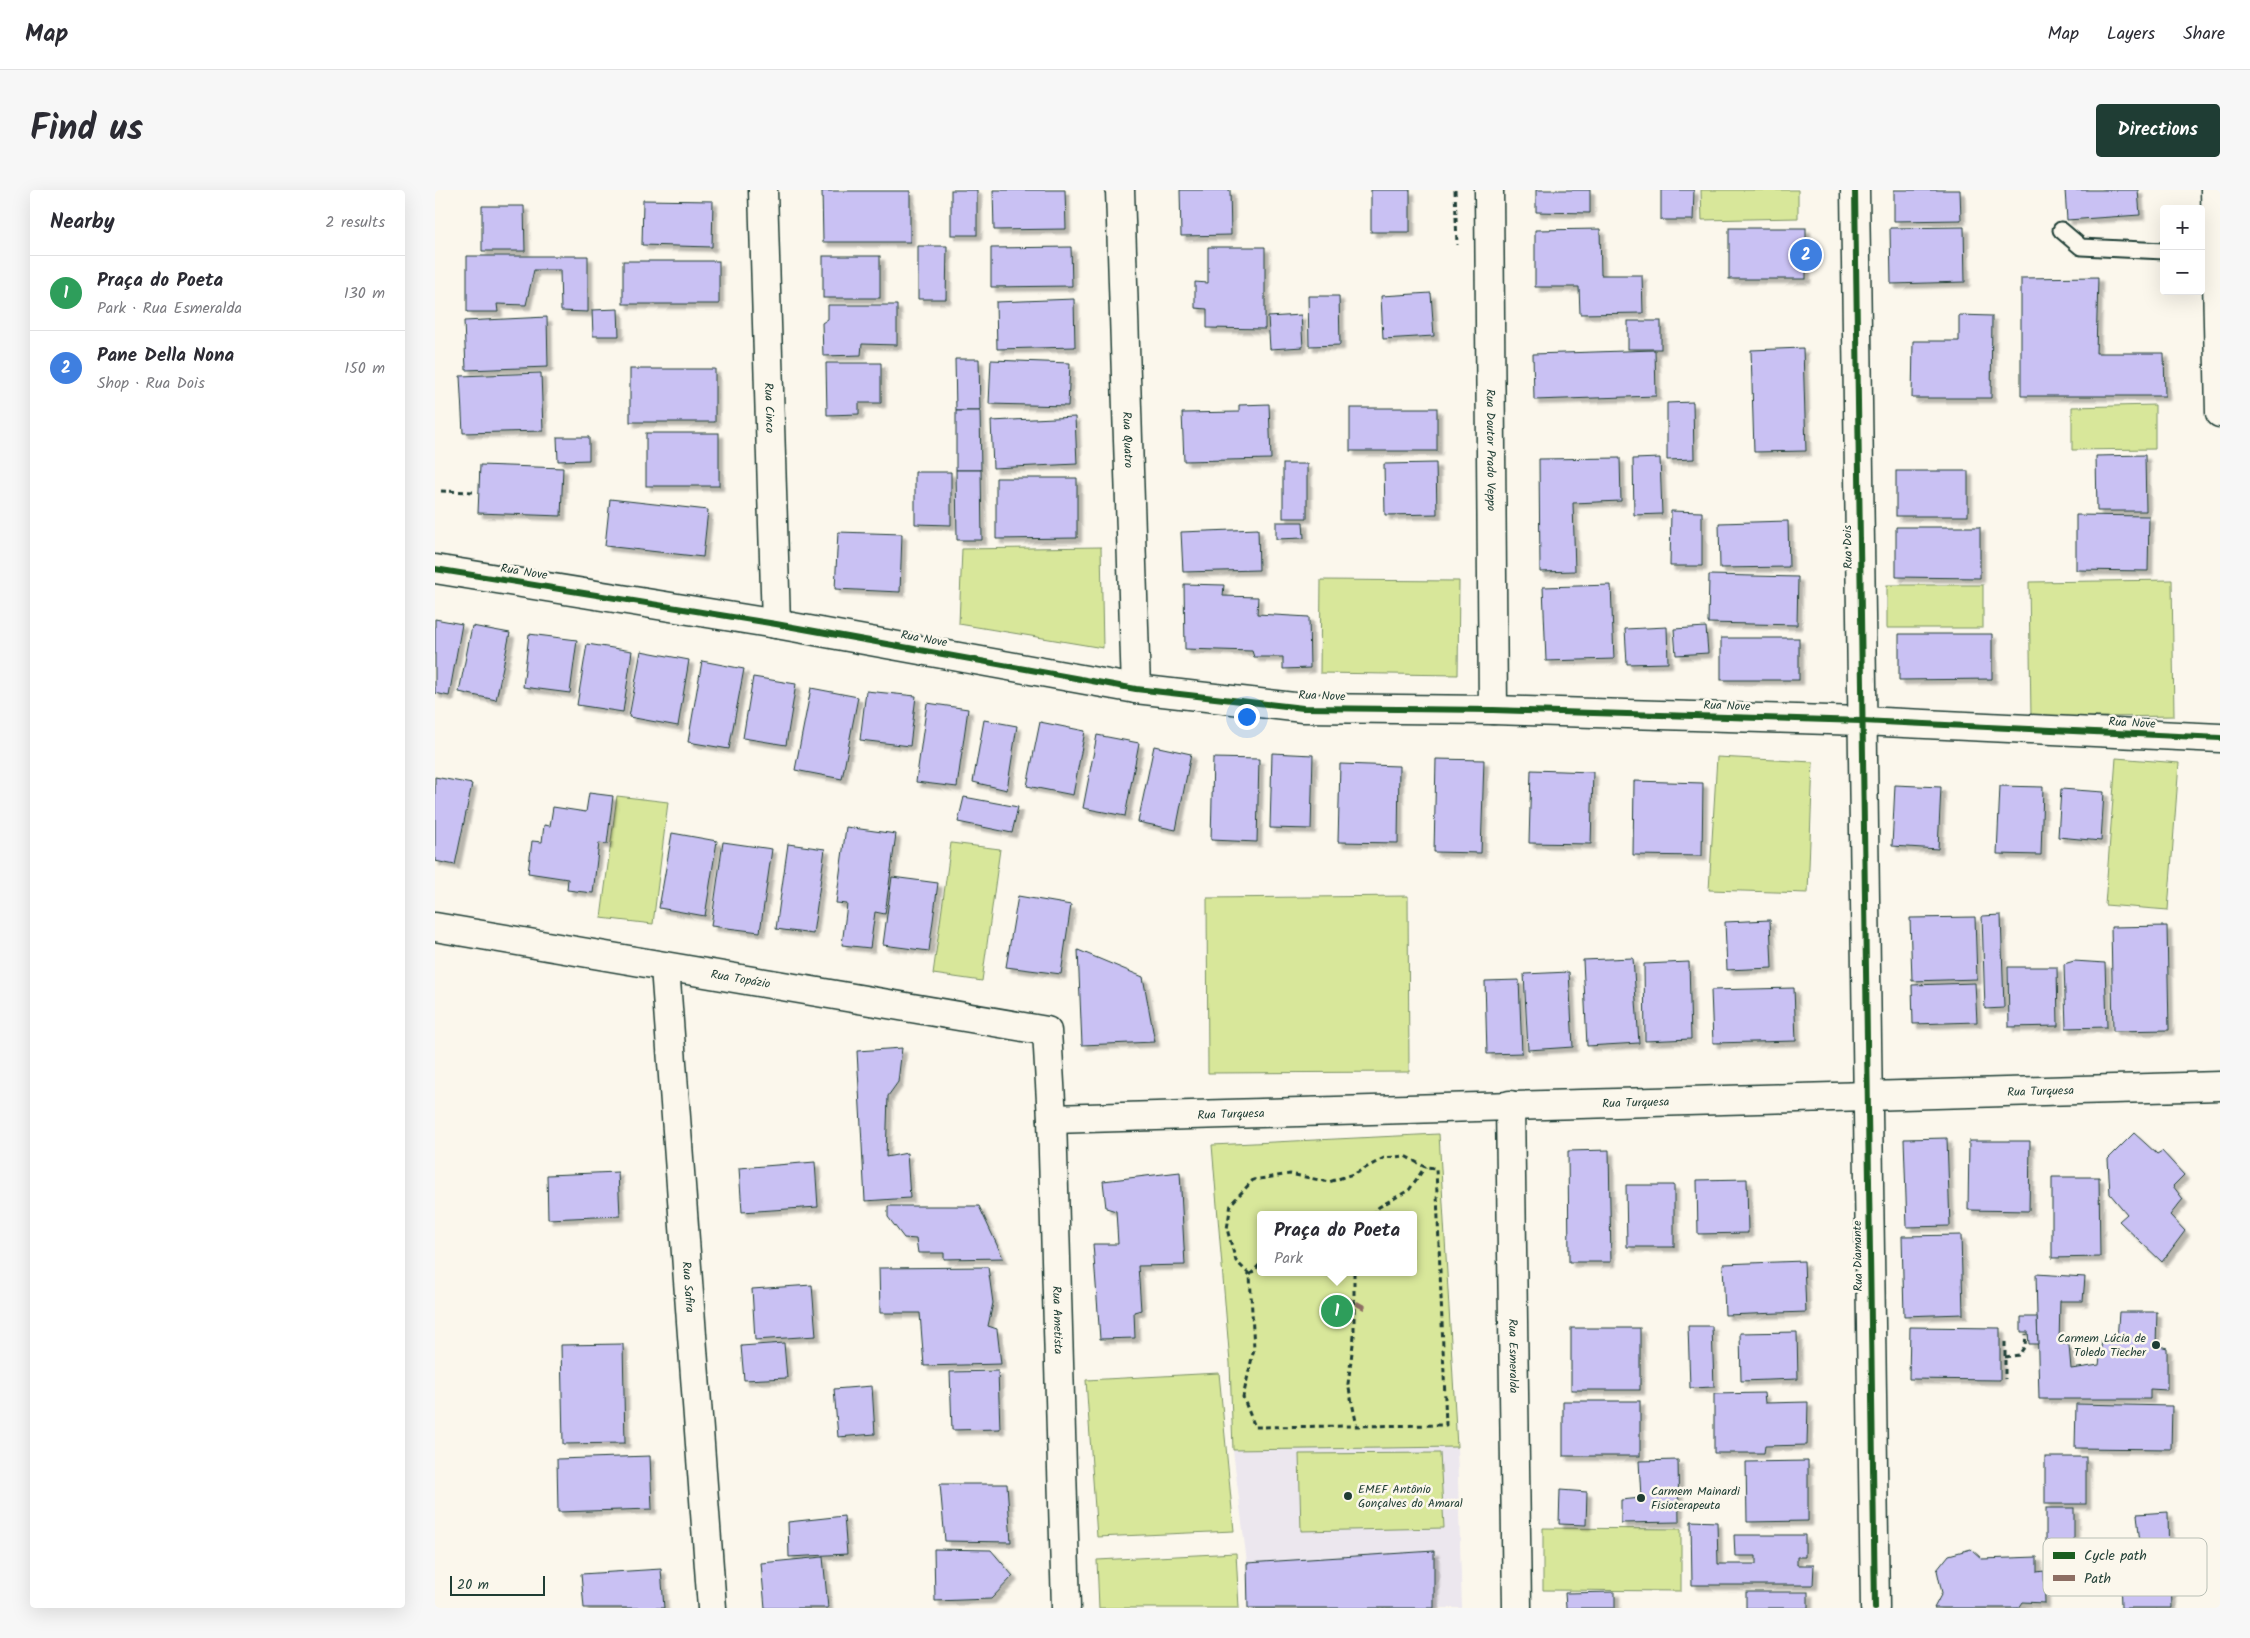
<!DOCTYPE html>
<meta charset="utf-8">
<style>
:root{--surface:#fff;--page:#f7f7f7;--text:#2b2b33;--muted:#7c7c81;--line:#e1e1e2;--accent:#1f3d34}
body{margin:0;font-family:Kalam,sans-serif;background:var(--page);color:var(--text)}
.controls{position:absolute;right:15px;top:15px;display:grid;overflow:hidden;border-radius:5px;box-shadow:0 5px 20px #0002}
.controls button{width:45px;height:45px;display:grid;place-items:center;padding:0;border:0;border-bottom:1px solid var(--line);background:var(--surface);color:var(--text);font:25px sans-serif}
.scale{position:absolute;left:15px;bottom:12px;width:95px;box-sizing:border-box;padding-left:5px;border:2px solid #1f3d34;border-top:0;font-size:14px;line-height:18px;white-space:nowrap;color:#1f3d34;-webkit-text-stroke:4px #fbf7ec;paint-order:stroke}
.you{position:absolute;left:811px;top:526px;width:18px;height:18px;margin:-12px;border:4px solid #fff;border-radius:50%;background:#1a73e8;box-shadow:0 0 0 8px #1a73e833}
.badge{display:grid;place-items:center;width:32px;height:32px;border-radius:50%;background:var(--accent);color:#fff;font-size:16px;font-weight:700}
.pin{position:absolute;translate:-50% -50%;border:2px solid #fff;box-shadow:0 1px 5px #0006}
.popup{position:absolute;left:822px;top:1021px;width:160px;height:65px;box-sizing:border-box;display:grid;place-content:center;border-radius:5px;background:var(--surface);filter:drop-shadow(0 1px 4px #0005);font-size:16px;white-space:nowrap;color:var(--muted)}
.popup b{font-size:19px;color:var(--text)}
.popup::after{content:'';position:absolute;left:50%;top:100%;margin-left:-10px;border:10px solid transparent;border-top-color:var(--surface)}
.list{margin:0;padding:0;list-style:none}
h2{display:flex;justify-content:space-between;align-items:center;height:65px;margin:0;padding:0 20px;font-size:21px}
h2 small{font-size:16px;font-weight:400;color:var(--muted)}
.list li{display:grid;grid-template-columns:32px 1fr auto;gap:15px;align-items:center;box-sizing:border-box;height:75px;padding:0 20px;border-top:1px solid var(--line)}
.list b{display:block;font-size:19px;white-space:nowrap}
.list p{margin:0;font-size:16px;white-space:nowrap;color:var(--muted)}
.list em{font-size:16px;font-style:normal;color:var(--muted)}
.map{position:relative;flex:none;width:1785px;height:1418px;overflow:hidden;border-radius:5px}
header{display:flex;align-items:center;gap:30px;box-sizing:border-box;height:70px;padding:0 25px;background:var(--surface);border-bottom:1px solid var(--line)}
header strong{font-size:24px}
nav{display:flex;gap:28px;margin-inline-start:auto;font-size:18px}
.intro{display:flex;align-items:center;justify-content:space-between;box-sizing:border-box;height:120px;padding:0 30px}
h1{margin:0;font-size:35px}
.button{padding:12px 22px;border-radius:5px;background:var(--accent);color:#fff;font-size:18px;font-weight:700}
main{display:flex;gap:30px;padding:0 30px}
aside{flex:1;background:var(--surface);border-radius:5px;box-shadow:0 5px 20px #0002}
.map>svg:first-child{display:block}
.built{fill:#ece7ee}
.green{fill:#d8e79a;stroke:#7c9267;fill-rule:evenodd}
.building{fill:#c9c1f3;stroke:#1f3d34;filter:url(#shadow)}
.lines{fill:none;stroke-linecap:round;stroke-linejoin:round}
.lane-casing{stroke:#1f3d34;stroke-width:19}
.street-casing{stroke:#1f3d34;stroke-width:31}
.path{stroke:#1f3d34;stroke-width:3;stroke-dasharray:5 4;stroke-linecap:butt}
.lane{stroke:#fbf7ec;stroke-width:15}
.street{stroke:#fbf7ec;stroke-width:28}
.quiet{stroke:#8d6e63;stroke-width:5;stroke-dasharray:10 5;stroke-linecap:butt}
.cycleway-casing{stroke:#fbf7ec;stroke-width:9}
.cycleway{stroke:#1b5e20;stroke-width:6}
.poi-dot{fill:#1f3d34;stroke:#fbf7ec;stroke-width:2}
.labels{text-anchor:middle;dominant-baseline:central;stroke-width:5;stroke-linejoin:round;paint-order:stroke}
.street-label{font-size:12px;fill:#1f3d34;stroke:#fbf7ec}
.poi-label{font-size:12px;fill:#1f3d34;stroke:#fbf7ec;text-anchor:start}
.key{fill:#fbf7ec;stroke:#b9bfb5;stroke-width:1}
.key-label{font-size:14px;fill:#1f3d34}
</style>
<header>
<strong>Map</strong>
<nav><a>Map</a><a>Layers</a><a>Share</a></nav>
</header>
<div class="intro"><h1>Find us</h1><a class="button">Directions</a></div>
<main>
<aside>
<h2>Nearby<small>2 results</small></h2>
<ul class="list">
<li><span class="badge" style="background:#2e9e5b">1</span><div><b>Praça do Poeta</b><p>Park · Rua Esmeralda</p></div><em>130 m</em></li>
<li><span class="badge" style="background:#3f7fe0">2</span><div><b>Pane Della Nona</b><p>Shop · Rua Dois</p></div><em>150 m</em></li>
</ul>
</aside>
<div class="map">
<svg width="1785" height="1418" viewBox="0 0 1785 1418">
<defs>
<filter id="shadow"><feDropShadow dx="4.5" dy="4.5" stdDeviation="1" flood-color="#0004"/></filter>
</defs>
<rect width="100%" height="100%" fill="#fbf7ec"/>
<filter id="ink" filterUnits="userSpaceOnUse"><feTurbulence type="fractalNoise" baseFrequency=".02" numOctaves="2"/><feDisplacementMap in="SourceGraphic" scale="10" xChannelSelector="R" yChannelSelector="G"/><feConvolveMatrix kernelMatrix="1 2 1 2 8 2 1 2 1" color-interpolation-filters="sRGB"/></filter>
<g filter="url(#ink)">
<polygon class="built" points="1022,1257 1027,1418 813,1418 812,1373 798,1260"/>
<g class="green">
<polygon points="1266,0 1363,0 1363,28 1267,30"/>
<polygon points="1720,215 1720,259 1637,260 1637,217"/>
<polygon points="666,357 668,458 524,434 527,359"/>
<polygon points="886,390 1024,391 1023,485 885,483"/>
<polygon points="1737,390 1739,526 1596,528 1594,392"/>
<rect x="1452" y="395" width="96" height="43"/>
<polygon points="1282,567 1378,572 1373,703 1274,700"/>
<polygon points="1681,568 1744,573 1733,720 1670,715"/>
<polygon points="182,606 233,612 218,734 166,728"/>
<polygon points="516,653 565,659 547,791 498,784"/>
<polygon points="973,706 974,882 773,883 772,708"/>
<path d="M 1004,944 L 1022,1257 L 798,1260 L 795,1173 L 777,955 ZM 826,1025 L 978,1025 L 978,1082 L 826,1082 Z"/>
<polygon points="784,1183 799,1341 662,1347 651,1190"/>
<polygon points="1005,1263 1009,1338 866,1341 864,1264"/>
<polygon points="1108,1338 1246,1339 1246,1401 1108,1400"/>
<polygon points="801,1363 804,1418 664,1418 662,1370"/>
</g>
<g class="building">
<rect x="516" y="0" width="26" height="45"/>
<polygon points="558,0 630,0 631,39 559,40"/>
<polygon points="745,0 795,0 796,45 746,46"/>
<rect x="936" y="0" width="39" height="42"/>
<polygon points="1101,0 1155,0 1155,23 1101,22"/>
<polygon points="1226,0 1259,0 1258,30 1226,30"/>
<polygon points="1459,0 1525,0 1526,30 1459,31"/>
<polygon points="1630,0 1703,0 1705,25 1632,30"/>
<polygon points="387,1 475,1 475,52 388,52"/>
<polygon points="208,10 278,11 277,57 207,55"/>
<polygon points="47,16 89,16 90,61 47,61"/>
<polygon points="1529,37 1530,92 1456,94 1455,38"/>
<rect x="1294" y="38" width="77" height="51"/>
<polygon points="1165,39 1166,85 1207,85 1208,123 1145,124 1144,97 1100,97 1100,40"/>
<polygon points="483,56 512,56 511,109 483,109"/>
<polygon points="636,57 637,96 556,97 556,58"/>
<polygon points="773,57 830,57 830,139 772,138 772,119 760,118 760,92 773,93"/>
<polygon points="32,66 153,66 153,122 126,121 125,80 99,80 91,115 62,114 63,122 32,122"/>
<rect x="388" y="66" width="57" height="42"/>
<rect x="188" y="71" width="96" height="43"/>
<polygon points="1663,87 1661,163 1729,163 1730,206 1586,206 1586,88"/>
<polygon points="996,103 999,146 948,149 946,106"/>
<polygon points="873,106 904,106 905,155 874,156"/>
<polygon points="639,109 640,157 562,159 561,112"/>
<polygon points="393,115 462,115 462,155 427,154 426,165 388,166 387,133 393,129"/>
<polygon points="183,119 184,146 158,146 157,120"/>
<polygon points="866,125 868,157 835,159 833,127"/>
<polygon points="1524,125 1557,126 1556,208 1477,208 1478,151 1524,151"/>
<polygon points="112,127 113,177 31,180 29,131"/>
<rect x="1193" y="131" width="33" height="28"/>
<polygon points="1368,158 1371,261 1319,262 1316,160"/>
<polygon points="1220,160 1221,206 1099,210 1098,164"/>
<polygon points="520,169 544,169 545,221 521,221"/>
<polygon points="556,170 635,173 633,216 554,214"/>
<polygon points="391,173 446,173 446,213 424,213 424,224 392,225"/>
<rect x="195" y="179" width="85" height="53"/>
<polygon points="106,183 108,241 28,243 25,186"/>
<polygon points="1258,212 1259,269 1232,270 1232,213"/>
<polygon points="834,214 836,269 749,271 747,223 804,222 804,215"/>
<rect x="915" y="218" width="87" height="43"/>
<polygon points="521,221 545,221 546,280 521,280"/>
<polygon points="640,227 642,274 558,278 556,231"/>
<rect x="211" y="243" width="73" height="53"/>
<polygon points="122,247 154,247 154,270 123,271"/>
<polygon points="1710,265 1711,321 1662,321 1661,266"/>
<polygon points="1185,268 1186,311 1138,313 1140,381 1105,382 1104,269"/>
<polygon points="1225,268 1227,324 1199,325 1198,269"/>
<polygon points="1001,273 1002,324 950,325 949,274"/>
<rect x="848" y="274" width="24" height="54"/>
<polygon points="45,275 128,278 126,326 43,323"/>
<polygon points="521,280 546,280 547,350 522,350"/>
<rect x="1461" y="281" width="72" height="45"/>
<polygon points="480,282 516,282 516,335 480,334"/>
<polygon points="561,288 642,288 642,348 561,349"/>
<polygon points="175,309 273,320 268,367 170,356"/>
<polygon points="1236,321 1267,322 1267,376 1235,376"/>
<polygon points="1641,325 1714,326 1713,381 1641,380"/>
<polygon points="1353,331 1354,377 1285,378 1284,333"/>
<polygon points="841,332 868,332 869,348 841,349"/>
<polygon points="1461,337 1545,337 1545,388 1461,387"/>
<polygon points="823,339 824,380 748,382 746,342"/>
<polygon points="403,342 467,344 465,402 400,399"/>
<polygon points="1274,385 1363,387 1362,435 1273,433"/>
<polygon points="749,394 789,395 788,406 823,407 822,424 874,427 875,478 848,479 848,467 819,467 817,461 750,459"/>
<polygon points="1176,395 1179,469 1111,471 1108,397"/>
<polygon points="0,429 27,434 14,506 0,503"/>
<polygon points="37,436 75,443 61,510 24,502"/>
<polygon points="1232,437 1233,473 1192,474 1190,439"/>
<polygon points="1271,437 1273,463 1241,465 1239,439"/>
<polygon points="94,444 142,450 135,503 88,497"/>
<polygon points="1464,444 1557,444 1557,489 1464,490"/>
<rect x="1286" y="448" width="78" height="42"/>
<polygon points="152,454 197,461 188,522 142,515"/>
<polygon points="206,461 254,470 243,536 194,527"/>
<polygon points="267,471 309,479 294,559 253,552"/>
<polygon points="318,487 361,494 351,555 308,548"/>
<polygon points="376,498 423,507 407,589 360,580"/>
<polygon points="431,501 481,506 475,556 425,550"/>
<polygon points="492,513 533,519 522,597 481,592"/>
<polygon points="549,530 582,536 572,600 538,592"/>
<polygon points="605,532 650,541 638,605 592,596"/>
<polygon points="662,545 704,553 690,626 648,618"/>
<polygon points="719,556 756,564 741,640 703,632"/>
<polygon points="837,563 878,565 876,639 835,638"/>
<polygon points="778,568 824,569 822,652 776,650"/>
<polygon points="1001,569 1049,570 1046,663 999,662"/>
<polygon points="905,574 964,576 963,653 903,652"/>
<polygon points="1096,580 1158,582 1156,654 1094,653"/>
<polygon points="0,587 37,594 20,675 0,671"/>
<polygon points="1199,591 1268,593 1267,666 1198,665"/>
<polygon points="1460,595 1506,597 1503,659 1457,656"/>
<polygon points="1565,596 1608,597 1606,665 1562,664"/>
<polygon points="1626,599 1669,602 1666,651 1623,647"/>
<polygon points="154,603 178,606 172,654 164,653 158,703 132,700 133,689 93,683 97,651 107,652 109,635 115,636 118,617 151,622"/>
<polygon points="529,607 583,617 577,643 523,632"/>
<polygon points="411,637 461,644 450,724 440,722 435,758 407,755 412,714 401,713"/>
<polygon points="237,643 282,651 270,726 224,718"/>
<polygon points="288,652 337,659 325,742 276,736"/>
<polygon points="353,654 390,659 378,744 341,739"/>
<polygon points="457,687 503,693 494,761 448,755"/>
<polygon points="583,706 636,715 626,784 571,777"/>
<polygon points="1566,725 1569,818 1550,819 1547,726"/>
<polygon points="1540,727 1542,789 1477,791 1475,728"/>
<polygon points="1335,730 1337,778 1292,780 1290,732"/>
<polygon points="1732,736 1734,840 1678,841 1676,737"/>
<polygon points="643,760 708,787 720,852 647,855"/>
<polygon points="1198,768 1204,853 1152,856 1148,770"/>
<polygon points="1639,771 1670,773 1672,837 1631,838 1629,774"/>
<polygon points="1254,772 1256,849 1210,851 1209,774"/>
<polygon points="1573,777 1622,777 1623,836 1574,837"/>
<polygon points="1134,782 1138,857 1093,860 1089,784"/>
<polygon points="1084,790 1087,863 1052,864 1050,791"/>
<polygon points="1540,793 1542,832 1478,834 1477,795"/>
<polygon points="1359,798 1361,851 1278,853 1276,800"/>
<polygon points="467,858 463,892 453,906 451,967 472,963 475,1008 430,1011 422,861"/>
<polygon points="1699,943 1722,964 1727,961 1749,985 1738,996 1748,1009 1735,1025 1750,1041 1727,1072 1684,1031 1692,1024 1675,1004 1673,969"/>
<polygon points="1512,948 1515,1036 1472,1037 1469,949"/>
<polygon points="1534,951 1595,951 1594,1021 1533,1020"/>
<polygon points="1174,960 1176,1072 1134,1072 1133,961"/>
<polygon points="380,972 383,1017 307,1022 304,978"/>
<polygon points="183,982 185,1026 113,1029 112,985"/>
<polygon points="745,982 750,1075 703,1076 706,1120 699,1122 700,1148 665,1149 658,1054 683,1054 681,1021 671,1018 668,991"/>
<polygon points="1617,987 1664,987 1665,1067 1617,1068"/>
<polygon points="1312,989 1313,1043 1263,1044 1262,990"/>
<polygon points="1191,995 1239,995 1239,1057 1192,1057"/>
<polygon points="453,1016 544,1016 568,1068 509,1069 509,1063 483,1063 481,1049 469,1048 453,1027"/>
<polygon points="1526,1045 1528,1124 1469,1126 1467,1046"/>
<polygon points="1369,1071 1371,1122 1290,1125 1288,1074"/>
<polygon points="553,1077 558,1113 553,1136 562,1139 566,1174 489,1176 485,1123 445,1123 444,1078"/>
<polygon points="1601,1084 1650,1087 1648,1111 1625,1111 1624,1153 1634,1155 1636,1179 1664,1175 1667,1150 1682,1150 1684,1122 1722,1122 1721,1155 1732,1158 1732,1200 1715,1199 1715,1209 1604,1209"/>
<polygon points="377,1095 381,1146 320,1150 317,1099"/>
<polygon points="1586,1127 1602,1127 1603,1154 1594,1154 1593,1142 1586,1142"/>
<polygon points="1253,1136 1277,1136 1279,1197 1255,1198"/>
<polygon points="1475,1137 1565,1138 1565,1190 1474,1189"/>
<rect x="1136" y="1138" width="69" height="62"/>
<polygon points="1362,1142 1363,1189 1306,1191 1305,1143"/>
<polygon points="349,1153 352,1188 309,1190 306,1156"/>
<polygon points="188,1154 190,1253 128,1254 126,1155"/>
<polygon points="563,1181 565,1239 517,1240 515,1182"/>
<polygon points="437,1196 440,1244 403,1247 399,1199"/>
<polygon points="1329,1203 1330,1213 1373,1212 1372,1255 1330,1256 1329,1263 1279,1263 1279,1204"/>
<rect x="1128" y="1211" width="77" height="55"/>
<polygon points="1641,1214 1737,1216 1736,1259 1640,1258"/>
<polygon points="215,1266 217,1319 123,1322 122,1269"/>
<rect x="1610" y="1267" width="41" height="47"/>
<polygon points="1243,1270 1244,1332 1186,1333 1186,1310 1206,1308 1204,1271"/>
<polygon points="1373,1271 1373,1331 1312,1332 1311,1272"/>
<polygon points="505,1294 572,1294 576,1352 510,1351"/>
<polygon points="1125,1300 1152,1302 1151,1335 1124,1334"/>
<rect x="1611" y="1318" width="28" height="60"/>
<polygon points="1733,1322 1734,1379 1697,1380 1696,1372 1678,1371 1678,1356 1705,1354 1702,1324"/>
<polygon points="409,1326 412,1364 354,1367 353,1332"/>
<polygon points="1256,1331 1282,1332 1283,1374 1321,1374 1321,1366 1300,1366 1299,1345 1370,1345 1370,1367 1362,1367 1362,1375 1379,1375 1378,1395 1257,1395"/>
<polygon points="499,1359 556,1360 578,1386 556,1409 500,1411"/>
<polygon points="1536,1359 1547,1369 1602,1367 1602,1382 1609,1381 1610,1413 1587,1412 1583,1418 1499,1418 1507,1403 1502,1380 1514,1365"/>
<polygon points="999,1361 999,1418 813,1418 812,1373"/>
<polygon points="388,1367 393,1418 330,1418 326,1373"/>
<polygon points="226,1379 229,1418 149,1418 146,1384"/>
<polygon points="1736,1383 1737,1418 1686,1418 1685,1384"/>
<polygon points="1180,1402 1180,1418 1131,1418 1130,1403"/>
<rect x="1311" y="1402" width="62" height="16"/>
</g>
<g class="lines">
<g class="lane-casing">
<polyline id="lane" points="1626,40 1646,57 1729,61"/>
</g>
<g class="street-casing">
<g id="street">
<path id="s1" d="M 328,0 L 341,434"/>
<path id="s2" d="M 685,0 L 701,499"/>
<path id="s3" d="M 1054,0 L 1058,520"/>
<polyline points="1420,0 1440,1418"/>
<polyline points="1780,0 1785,223"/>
<polyline points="0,379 341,434 701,499 868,518 1058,520 1427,531 1785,548"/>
<path id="s4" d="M 0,737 L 612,841 L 617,929 L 631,1418"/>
<path id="s5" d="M 230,777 L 277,1418"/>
<path id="s6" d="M 1075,915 L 1082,1418"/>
<path id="s7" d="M 617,929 L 1785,896"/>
</g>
</g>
<g class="path">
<polyline points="1020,0 1022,55"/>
<polyline points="6,301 41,302"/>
<polyline points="937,1025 944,1017 974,1000 990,977 970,966 949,968 921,983 894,992 855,984 818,990 796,1014 792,1039 801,1071 815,1085 819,1159 808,1207 820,1237 1011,1235 1001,978 990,977"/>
<polyline points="919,1082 919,1146 913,1194 922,1236"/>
<polyline points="815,1085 826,1073"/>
<polyline points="1570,1152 1570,1189"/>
<polyline points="1570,1167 1584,1165 1590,1156 1591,1144"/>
</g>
<use href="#lane" class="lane"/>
<use href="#street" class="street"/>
<polyline class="quiet" points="907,1108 919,1112 930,1118"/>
<g class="cycleway-casing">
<g id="cycleway">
<polyline points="1420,0 1440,1418"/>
<polyline points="0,379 341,434 701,499 868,518 1058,520 1427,531 1785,548"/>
</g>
</g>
<use href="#cycleway" class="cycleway"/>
</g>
</g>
<g class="poi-dot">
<circle cx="1721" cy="1155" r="5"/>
<circle cx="913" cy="1306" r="5"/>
<circle cx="1206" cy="1308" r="5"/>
</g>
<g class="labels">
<g class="street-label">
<text stroke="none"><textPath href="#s1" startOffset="218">Rua Cinco</textPath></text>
<text stroke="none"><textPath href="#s2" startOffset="250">Rua Quatro</textPath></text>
<text stroke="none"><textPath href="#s3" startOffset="260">Rua Doutor Prado Veppo</textPath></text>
<text transform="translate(1413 357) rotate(-91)">Rua Dois</text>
<text transform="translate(89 382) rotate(9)">Rua Nove</text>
<text transform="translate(489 449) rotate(10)">Rua Nove</text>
<text transform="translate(887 506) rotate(2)">Rua Nove</text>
<text transform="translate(1292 516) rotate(2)">Rua Nove</text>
<text transform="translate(1697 533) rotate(3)">Rua Nove</text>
<text stroke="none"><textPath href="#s4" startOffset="310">Rua Topázio</textPath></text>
<text stroke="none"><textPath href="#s7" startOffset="989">Rua Turquesa</textPath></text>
<text stroke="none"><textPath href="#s7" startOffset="584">Rua Turquesa</textPath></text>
<text stroke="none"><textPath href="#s7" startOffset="179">Rua Turquesa</textPath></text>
<text transform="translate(1423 1066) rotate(-91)">Rua Diamante</text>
<text stroke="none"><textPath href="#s5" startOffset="321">Rua Safira</textPath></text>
<text stroke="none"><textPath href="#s4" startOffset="910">Rua Ametista</textPath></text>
<text stroke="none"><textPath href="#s6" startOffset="251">Rua Esmeralda</textPath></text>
</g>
<g class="poi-label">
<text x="1711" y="1148" text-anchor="end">Carmem Lúcia de<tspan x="1711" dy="14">Toledo Tiecher</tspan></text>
<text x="923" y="1299">EMEF Antônio<tspan x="923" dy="14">Gonçalves do Amaral</tspan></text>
<text x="1216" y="1301">Carmem Mainardi<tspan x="1216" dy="14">Fisioterapeuta</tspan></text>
</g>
</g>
<rect x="1608" y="1348" width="164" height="58" rx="8" class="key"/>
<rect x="1618" y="1362" width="22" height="7" fill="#1b5e20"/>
<rect x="1618" y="1385" width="22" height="6" fill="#8d6e63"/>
<g class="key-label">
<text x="1649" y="1370">Cycle path</text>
<text x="1649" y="1393">Path</text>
</g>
</svg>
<div class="controls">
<button>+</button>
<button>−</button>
</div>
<div class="scale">20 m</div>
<div class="you"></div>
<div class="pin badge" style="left:902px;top:1121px;background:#2e9e5b">1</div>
<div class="popup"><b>Praça do Poeta</b>Park</div>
<div class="pin badge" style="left:1371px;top:65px;background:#3f7fe0">2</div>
</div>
</main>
